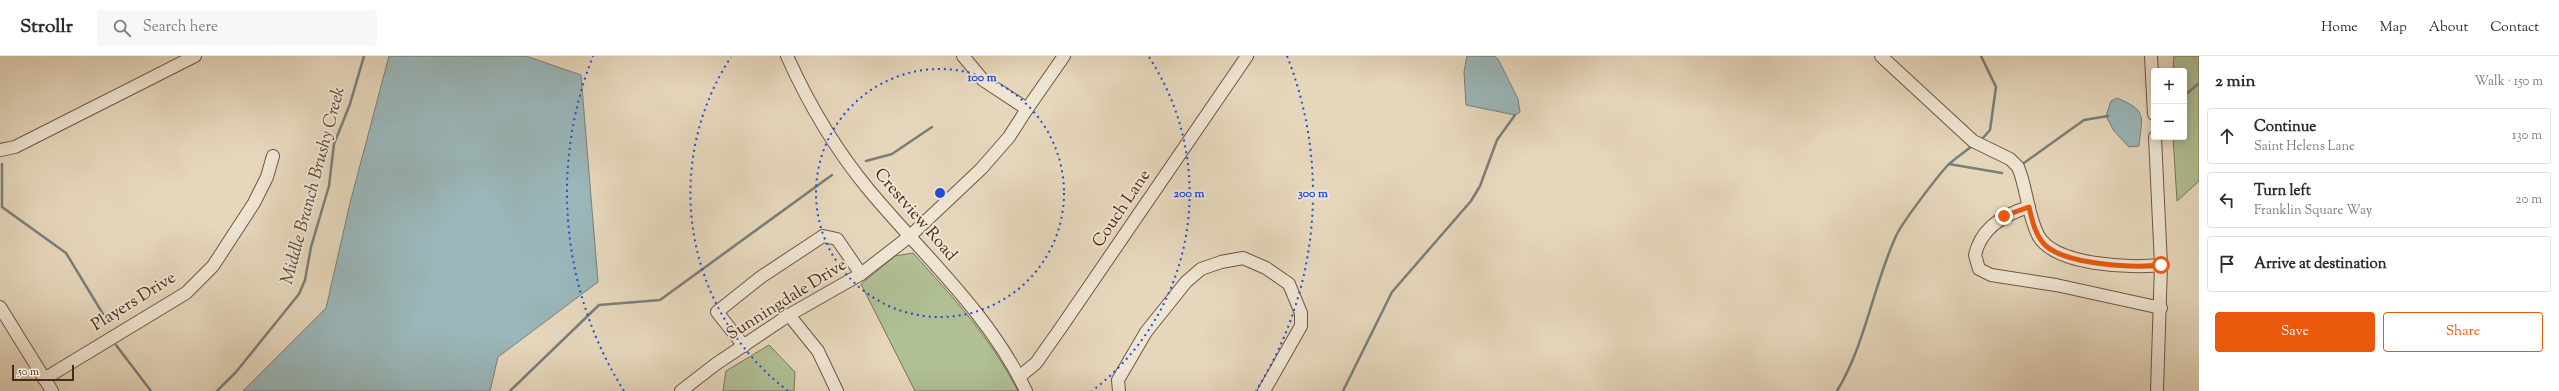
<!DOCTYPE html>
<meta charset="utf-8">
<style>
:root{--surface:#fff;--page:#f7f7f7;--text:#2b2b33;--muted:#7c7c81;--line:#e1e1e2;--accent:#ea580c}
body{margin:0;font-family:"Sorts Mill Goudy",serif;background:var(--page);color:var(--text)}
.controls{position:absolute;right:12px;top:12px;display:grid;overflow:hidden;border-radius:4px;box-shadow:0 2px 10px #0003}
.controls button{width:36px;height:36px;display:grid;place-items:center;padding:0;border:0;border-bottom:1px solid var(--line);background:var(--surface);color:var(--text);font:20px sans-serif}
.scale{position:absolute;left:12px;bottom:10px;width:62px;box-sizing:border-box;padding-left:4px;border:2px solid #482a1c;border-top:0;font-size:11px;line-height:14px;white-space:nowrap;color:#482a1c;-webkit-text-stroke:3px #efe5d3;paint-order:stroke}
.stop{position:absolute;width:12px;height:12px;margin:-9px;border:3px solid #ea580c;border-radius:50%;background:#fff}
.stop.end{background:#ea580c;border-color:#fff;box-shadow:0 1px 4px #0008}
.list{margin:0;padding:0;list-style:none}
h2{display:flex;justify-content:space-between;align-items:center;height:52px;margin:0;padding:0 16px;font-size:17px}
h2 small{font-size:13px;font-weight:400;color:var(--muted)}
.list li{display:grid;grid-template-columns:26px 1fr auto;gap:12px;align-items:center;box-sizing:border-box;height:56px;margin:0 8px 8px;padding:0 8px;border:1px solid var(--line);border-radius:4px}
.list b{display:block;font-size:15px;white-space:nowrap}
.list p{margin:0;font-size:13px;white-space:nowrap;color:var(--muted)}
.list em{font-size:13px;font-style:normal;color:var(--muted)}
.actions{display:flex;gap:8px;padding:12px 16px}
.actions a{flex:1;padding:9px 0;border:1px solid var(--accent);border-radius:4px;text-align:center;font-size:14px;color:var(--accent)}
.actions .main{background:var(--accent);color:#fff}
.icon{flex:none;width:22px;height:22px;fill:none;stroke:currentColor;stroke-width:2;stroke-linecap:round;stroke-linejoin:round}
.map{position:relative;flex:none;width:2199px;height:335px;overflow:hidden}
header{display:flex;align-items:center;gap:24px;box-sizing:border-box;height:56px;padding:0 20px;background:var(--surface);border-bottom:1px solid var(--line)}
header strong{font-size:19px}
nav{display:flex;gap:22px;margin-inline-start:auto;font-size:14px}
.search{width:280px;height:36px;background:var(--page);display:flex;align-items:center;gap:10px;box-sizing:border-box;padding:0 14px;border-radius:4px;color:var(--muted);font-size:15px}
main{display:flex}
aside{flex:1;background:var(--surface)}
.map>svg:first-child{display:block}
.green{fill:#b0bf94;stroke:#7c7458}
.water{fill:#9ab7ba;stroke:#797f7b}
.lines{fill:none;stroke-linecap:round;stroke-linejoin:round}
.stream{stroke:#797f7b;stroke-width:2.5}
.minor-casing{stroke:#705544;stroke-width:14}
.minor{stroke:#efe5d3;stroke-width:12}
.route{stroke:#ea580c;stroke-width:5}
.ring{fill:none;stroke:#1d4ed8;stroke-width:2;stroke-dasharray:2 4}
.labels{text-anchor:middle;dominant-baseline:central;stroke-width:4;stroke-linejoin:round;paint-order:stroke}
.street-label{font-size:17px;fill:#482a1c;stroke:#efe5d3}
.water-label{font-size:18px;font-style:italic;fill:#58463c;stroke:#efe5d3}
.centre{fill:#1d4ed8;stroke:#efe5d3;stroke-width:2}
.ring-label{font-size:12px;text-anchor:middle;font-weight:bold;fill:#1d4ed8;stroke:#efe5d3;stroke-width:4;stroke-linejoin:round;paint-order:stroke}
</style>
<header>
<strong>Strollr</strong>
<div class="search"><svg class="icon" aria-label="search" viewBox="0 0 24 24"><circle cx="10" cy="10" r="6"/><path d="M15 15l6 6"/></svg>Search here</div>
<nav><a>Home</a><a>Map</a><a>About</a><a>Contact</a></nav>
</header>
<main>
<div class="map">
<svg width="2199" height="335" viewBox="0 0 2199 335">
<rect width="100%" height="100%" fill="#e6d7bc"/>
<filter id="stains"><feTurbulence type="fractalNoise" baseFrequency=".005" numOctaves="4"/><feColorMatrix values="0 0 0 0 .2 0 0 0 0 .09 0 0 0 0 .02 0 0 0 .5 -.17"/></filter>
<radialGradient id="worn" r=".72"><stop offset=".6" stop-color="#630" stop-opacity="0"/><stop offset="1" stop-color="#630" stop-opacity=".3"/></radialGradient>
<g class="green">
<polygon points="2174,0 2199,0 2199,125 2177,145 2173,81 2184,81 2184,15 2173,15"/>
<path d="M 913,197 C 953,241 990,281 1018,335 L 915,335 L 861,228 L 895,200 Z"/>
<polygon points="769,289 795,316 794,335 723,335 726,315"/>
</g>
<g class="water">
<polygon points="389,0 526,0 581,19 598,226 498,301 490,335 243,335 326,252 350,147"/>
<polygon points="1467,0 1495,0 1499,5 1518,43 1520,56 1515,59 1466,49 1464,16"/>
<path d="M 2117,42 C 2148,55 2142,60 2139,90 L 2129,91 L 2114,75 L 2106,60 L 2111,45 Z"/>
</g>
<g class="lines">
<g class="stream">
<polyline points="2184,40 2199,27"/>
<polyline points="1981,84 1990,74 1996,31 1981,0"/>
<polyline points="866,105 892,98 932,71"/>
<polyline points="2024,107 2084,64 2108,60"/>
<polyline points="2,108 2,151 66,197 103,258"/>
<polyline points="1949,108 2002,117"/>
<polyline points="116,289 151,335"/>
<polyline points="217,335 236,316 299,238 305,224 311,191 329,130 334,88 350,48 364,0"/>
<polyline points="510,335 599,249 660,244 832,119"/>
<polyline points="1343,335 1392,236 1471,145 1480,130 1497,84 1515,59"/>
<path d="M 1837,335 C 1866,287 1873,230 1896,180 C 1903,165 1937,121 1948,109 C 1955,102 1965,96 1972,90"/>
</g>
<g class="minor-casing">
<g id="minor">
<path d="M 787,0 C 809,49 835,93 869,134 C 924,200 989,257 1026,335"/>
<path d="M 1881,0 L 1973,85 L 2010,103 L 2018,111 C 2027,132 2027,157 2038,179 C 2054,210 2130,212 2161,209"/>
<polyline points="2151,0 2154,58"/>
<polyline points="1027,53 1064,0"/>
<polyline points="2155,81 2161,209 2157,335"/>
<polyline points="0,94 15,91 195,0"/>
<path d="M 2029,151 C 2005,158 1981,172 1975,199 L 1979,213 L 1991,219 L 2056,229 L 2161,252"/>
<polyline points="0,251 52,335"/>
<polyline points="789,259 818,295 837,335"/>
<polyline points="744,290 717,256 761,221 823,180 837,183 861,218"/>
<polyline points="1019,321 1036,307 1060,273 1247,0"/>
<polyline points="44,323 186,237 213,210 254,147 267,121 273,100"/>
<polyline points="681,335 716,308 789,259 861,218 910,180 981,113 1009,81 1027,53 983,24 963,0"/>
<polyline points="1119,335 1118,324 1146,276 1186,226 1201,213 1221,206 1243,202 1266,212 1289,228 1301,257 1301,270 1264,335"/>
</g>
</g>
<use href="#minor" class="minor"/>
</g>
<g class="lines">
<path class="route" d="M 2004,160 L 2029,151 C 2032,164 2035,178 2044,188 C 2064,209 2134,212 2161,209"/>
</g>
<g class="ring">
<circle cx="940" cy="137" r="124"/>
<path d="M788 335A249 249 0 0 1 731 1M1149 1A249 249 0 0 1 1092 335"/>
<path d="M624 335A373 373 0 0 1 593 0M1287 0A373 373 0 0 1 1256 335"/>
</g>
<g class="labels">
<g class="street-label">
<text transform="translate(1122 153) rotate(-56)">Couch Lane</text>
<text transform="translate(915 159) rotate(49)">Crestview Road</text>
<text transform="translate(787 244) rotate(-32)">Sunningdale Drive</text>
<text transform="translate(134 246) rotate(-32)">Players Drive</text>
</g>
<g class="water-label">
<text transform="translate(314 130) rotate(-75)">Middle Branch Brushy Creek</text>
</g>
</g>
<circle cx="940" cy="137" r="6" class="centre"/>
<g class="ring-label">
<text x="982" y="25">100 m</text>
<text x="1189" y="141">200 m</text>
<text x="1313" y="141">300 m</text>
</g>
<rect width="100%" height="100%" filter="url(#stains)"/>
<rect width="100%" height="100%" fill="url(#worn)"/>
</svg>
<div class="controls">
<button>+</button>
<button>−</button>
</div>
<div class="scale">50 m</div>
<div class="stop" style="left:2161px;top:209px"></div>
<div class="stop end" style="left:2004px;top:160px"></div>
</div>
<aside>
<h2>2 min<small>Walk · 150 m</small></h2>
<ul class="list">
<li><svg class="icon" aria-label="ahead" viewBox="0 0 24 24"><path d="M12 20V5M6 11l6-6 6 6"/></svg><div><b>Continue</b><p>Saint Helens Lane</p></div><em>130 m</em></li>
<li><svg class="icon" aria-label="left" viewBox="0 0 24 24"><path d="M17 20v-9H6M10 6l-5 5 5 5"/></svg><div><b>Turn left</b><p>Franklin Square Way</p></div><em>20 m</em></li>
<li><svg class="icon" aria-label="arrive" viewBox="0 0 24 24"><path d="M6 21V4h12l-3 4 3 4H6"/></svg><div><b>Arrive at destination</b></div></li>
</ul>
<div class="actions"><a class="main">Save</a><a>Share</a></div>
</aside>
</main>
